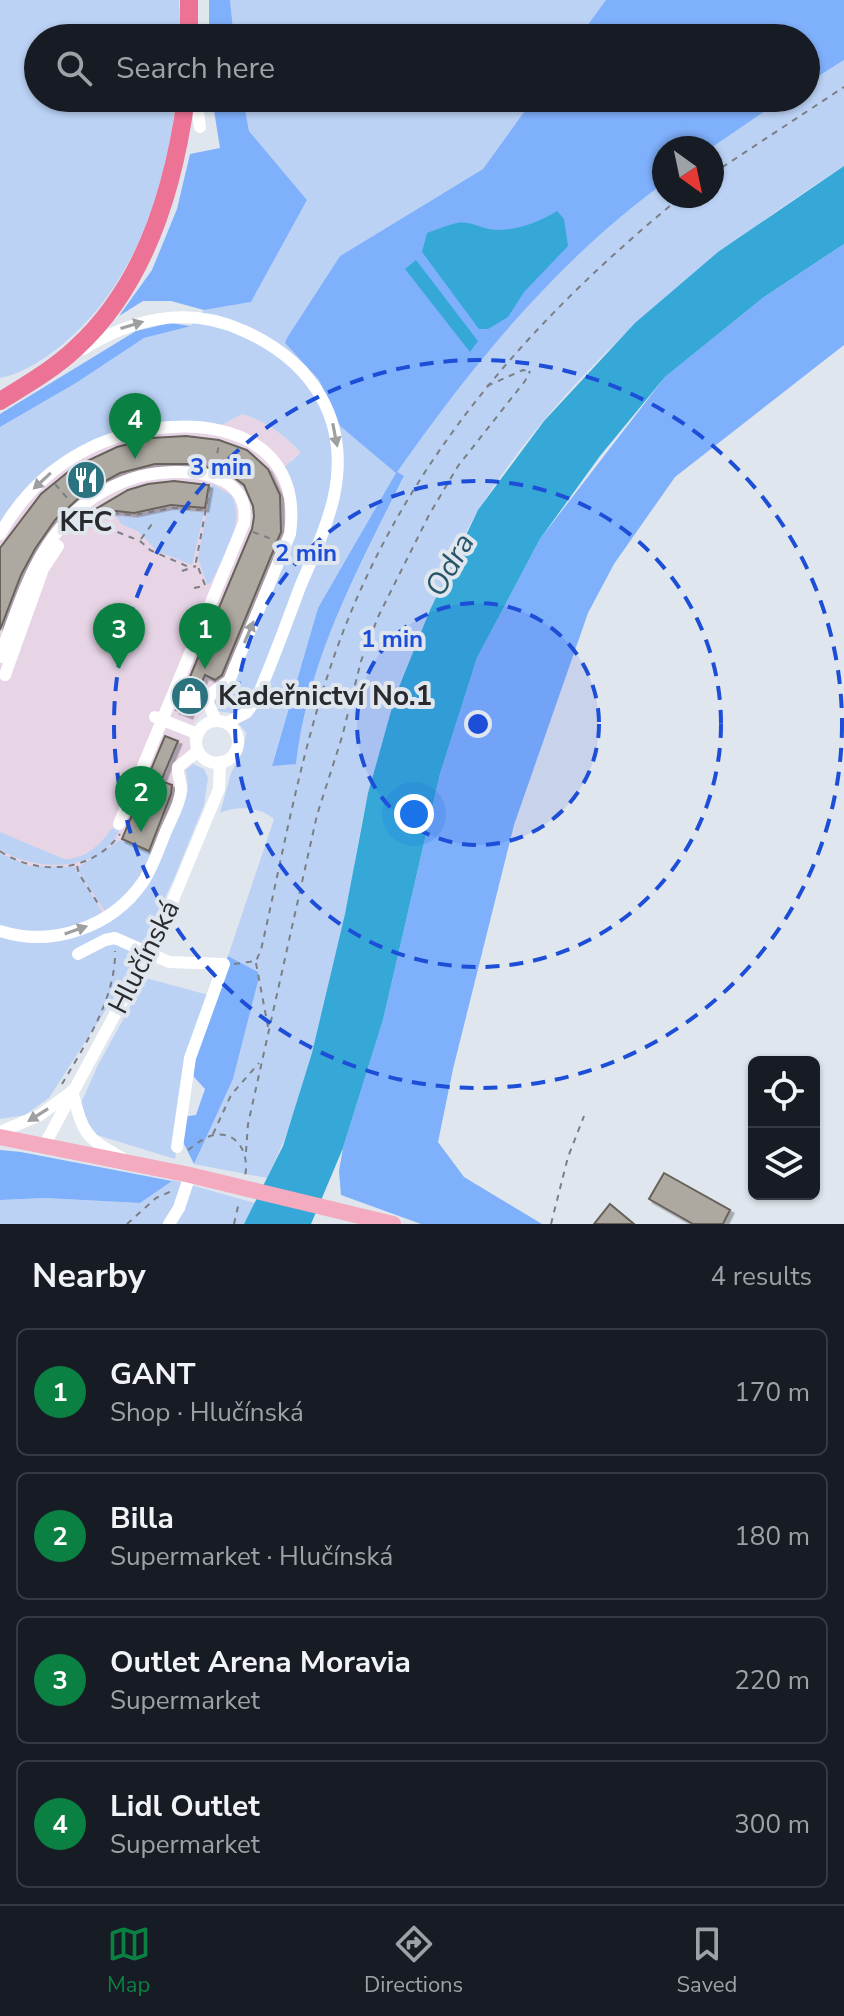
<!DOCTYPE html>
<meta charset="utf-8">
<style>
:root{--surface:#171b24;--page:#20242c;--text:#f1f3f6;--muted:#9ea1a6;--line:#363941;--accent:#0b8043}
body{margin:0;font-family:"Nunito Sans",sans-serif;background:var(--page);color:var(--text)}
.controls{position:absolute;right:24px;bottom:24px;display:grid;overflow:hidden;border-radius:12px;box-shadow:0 2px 6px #0004}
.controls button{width:72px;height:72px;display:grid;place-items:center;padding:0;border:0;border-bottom:2px solid var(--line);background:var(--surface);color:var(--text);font:40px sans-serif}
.compass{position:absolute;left:652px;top:136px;width:72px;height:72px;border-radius:50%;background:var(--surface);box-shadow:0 2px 6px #0004;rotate:147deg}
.you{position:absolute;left:414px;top:814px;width:28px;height:28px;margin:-20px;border:6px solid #fff;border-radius:50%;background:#1a73e8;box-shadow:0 0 0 12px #1a73e833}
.badge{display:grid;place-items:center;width:52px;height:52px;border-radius:50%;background:var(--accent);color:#fff;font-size:26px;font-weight:700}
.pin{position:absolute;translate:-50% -66px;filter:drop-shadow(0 2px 4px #0008)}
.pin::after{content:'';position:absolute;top:42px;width:28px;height:24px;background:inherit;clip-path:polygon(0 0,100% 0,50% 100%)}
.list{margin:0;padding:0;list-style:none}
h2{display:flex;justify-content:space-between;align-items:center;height:104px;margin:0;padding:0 32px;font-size:34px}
h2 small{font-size:26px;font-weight:400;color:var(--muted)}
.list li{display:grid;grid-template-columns:52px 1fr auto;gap:24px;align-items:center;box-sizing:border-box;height:128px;margin:0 16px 16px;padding:0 16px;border:2px solid var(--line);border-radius:12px}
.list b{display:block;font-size:30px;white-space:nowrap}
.list p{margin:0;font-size:26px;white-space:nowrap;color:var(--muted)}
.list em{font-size:26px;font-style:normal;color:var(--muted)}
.icon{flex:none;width:44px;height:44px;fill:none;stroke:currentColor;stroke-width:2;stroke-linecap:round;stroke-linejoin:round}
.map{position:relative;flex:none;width:844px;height:1224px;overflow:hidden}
.search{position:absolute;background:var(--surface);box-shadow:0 2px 6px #0004;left:24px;right:24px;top:24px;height:88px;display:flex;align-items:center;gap:20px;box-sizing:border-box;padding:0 28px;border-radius:44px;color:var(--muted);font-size:30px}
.sheet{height:680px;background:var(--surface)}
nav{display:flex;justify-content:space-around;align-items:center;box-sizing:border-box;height:112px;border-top:2px solid var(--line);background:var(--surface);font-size:22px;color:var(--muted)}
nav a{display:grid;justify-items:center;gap:4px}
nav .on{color:var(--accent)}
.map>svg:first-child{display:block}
.commercial{fill:#e7d5e6}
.green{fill:#bbd2f5;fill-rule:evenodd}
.forest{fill:#7fb0fb}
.water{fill:#35a8d7}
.building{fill:#ada8a0;stroke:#67625b;stroke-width:2;filter:url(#shadow)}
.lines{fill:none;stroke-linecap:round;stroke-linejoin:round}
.path{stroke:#7b7f84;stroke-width:2;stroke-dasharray:6 6;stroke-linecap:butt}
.minor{stroke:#fff;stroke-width:12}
.major{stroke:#f4abc0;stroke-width:16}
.highway{stroke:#ec7396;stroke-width:18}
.oneway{fill:#9e9fa0}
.ring{fill:none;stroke:#1d4ed8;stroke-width:4;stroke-dasharray:14 10}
.labels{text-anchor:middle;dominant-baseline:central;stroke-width:8;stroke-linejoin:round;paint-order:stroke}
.poi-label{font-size:28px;font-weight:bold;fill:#282a2d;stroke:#e0e6ee}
.street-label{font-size:28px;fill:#282a2d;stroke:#e0e6ee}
.water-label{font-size:30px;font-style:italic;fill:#28556a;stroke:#e0e6ee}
.centre{fill:#1d4ed8;stroke:#e0e6ee;stroke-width:4}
.ring-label{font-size:24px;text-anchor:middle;font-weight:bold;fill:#1d4ed8;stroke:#e0e6ee;stroke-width:8;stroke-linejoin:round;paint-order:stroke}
</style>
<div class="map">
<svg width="844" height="1224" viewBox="0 0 844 1224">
<defs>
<filter id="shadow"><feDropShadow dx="3.5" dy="3.5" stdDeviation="0" flood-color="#0004"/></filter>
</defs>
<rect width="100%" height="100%" fill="#e0e6ee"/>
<polygon class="commercial" points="242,414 262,421 282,434 302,454 290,460 296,505 294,532 230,689 218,697 195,722 189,739 193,764 185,772 188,790 155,869 126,908 0,936 0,524 89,443 102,437 127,428 156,423 220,426"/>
<g class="green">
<path d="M 0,0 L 179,0 L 181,38 L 38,38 L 38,98 L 176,98 C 166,191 132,293 54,351 C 38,363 20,374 0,378 Z"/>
<polygon points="230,0 606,0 578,38 234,38"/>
<path d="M 844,60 L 844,166 C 703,256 570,366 479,509 C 467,527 459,549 450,569 C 415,640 388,714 369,791 C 359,830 354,871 346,911 C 328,997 306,1100 267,1178 L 194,1164 L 233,1079 L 259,973 L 228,956 L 274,819 C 260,807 237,805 220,813 L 231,773 L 243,751 L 246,733 L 231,713 L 217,711 L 213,703 L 230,689 L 294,532 L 295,497 L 284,467 L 301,453 C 285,435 266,421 242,414 L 220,426 L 156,423 L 127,428 L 102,437 L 88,443 L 0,524 L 0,427 L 76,383 L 144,338 L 190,326 L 204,310 L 251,302 L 307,200 L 249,131 L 243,98 L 534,98 L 483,169 L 340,256 L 285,343 L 319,380 L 340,426 L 396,472 C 473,364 557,261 664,183 L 664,196 L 712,196 L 711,148 L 784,98 L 806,98 L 806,84 ZM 397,473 L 404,477 C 358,570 308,659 296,764 L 272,765 L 318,608 Z"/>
<path d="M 212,484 L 231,495 C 247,522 222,558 211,583 L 207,584 L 198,558 Z"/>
<polygon points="173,509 204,512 192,565 157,551 138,531 121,524 116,515 134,517"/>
<polygon points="193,764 204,769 208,778 204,805 173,881 125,980 49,1098 25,1115 0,1119 0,936 85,933 155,869 188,790 186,770"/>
<path d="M 112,828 L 119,831 C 101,873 33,872 0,849 L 0,832 L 64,859 C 85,860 101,844 112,828 Z"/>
<path d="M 122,839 L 152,852 C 141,876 128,896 105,911 L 80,874 L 78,867 Z"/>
<path d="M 0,853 L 29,866 L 75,867 L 103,913 C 68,932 39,935 0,926 Z"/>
<polygon points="146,978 212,996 190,1058 175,1159 97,1135 86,1120 81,1103 98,1065"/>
<polygon points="173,1180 255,1203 244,1224 0,1224 0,1200 45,1198 140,1203"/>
</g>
<g class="forest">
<polygon points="209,0 230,0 234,38 209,38"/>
<polygon points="606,0 844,0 844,60 806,84 806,38 578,38"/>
<polygon points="212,98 243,98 249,131 307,200 251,302 204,310 171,301 143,301 119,316 152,270 177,209 190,154 220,148"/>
<path d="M 534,98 L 784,98 L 711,148 L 664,148 L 664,183 C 557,261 473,364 397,472 L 404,476 C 358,569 308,659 296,764 L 272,766 L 318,608 L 396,473 L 340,426 L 319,380 L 285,343 L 287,338 L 340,256 L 483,169 Z"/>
<polygon points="844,244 844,345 675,477 614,564 588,613 514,825 453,1069 438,1142 464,1177 542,1224 421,1224 341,1195 339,1171 343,1148 383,1020 440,774 477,658 540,539 665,377 764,297"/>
<polygon points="170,323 191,326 144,338 76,383 0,427 0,414 136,331"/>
<polygon points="228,956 258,972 259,977 233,1079 194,1164 179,1134 181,1117 196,1115 205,1089 194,1077 190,1058"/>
<polygon points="0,1150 21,1152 172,1181 140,1203 45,1198 0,1200"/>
</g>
<g class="water">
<polygon points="844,166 844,244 764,297 665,377 600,456 540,539 477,658 440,774 383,1020 343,1148 311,1224 244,1224 283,1146 312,1053 345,914 368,793 395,697 430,610 478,510 544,421 635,323 718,252"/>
<path d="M 557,211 L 564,219 L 568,246 L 524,292 L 508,317 L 488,329 L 479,329 L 422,252 L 427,233 C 436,230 447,225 457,223 C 469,221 478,227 489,229 C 511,233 538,223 557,211 Z"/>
<polygon points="416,260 478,341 470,352 405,269"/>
</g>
<g class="building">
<polygon points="186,436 219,440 247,450 268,469 280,495 281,532 222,675 215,680 205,675 189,715 176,710 252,529 254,517 253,506 244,485 227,472 193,464 155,464 120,473 85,492 55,520 35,549 21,575 0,630 0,548 41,494 74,467 117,447 151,438"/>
<polygon points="174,481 209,485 205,508 171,505 134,513 116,511 87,514 128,490 148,484"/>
<polygon points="165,736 178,741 161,781 172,785 171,794 149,851 122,839"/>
<polygon points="664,1173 730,1210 723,1224 693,1224 649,1199"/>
<polygon points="610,1204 634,1224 594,1224"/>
</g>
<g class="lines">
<g class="path">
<polyline points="712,174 844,87"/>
<polyline points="487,386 523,370 529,371"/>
<polyline points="215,465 219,444"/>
<polyline points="55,484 69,500"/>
<polyline points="86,516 90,521 140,541 150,550 191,568"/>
<polyline points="89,516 114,513 134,515 172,508 206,510"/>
<polyline points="253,532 277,541"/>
<polyline points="141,539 152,524"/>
<polyline points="182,571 196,566"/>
<polyline points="205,585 196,562 210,487"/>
<polyline points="194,588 204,586"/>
<path d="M 0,851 C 38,877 93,872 120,834"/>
<polyline points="77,866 79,874 99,905"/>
<polyline points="256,963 268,1027"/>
<path d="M 234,964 L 256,961 L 261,950 C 285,844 304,734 343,632 C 412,453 535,316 682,196"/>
<path d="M 62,1084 C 85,1045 116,998 115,951"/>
<polyline points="213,1134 231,1095 259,1063"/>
<path d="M 188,1150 C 195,1145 202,1139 210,1136 C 237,1128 250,1154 245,1176"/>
<polyline points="246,1152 248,1124 317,815 342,737 361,661 378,617 429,515 458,466 525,381 530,371"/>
<polyline points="127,1224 156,1198 174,1190"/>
<polyline points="234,1224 239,1202"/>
<polyline points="551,1224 568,1157 584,1116"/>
</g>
<g class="minor">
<polyline points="196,98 200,127"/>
<path d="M 83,349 C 134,318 188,305 244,331 C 313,362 350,420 334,496 C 327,528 312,558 300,587 C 286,625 272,663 256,700 L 246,713 L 226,723"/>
<path d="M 0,534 C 19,500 47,471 82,452 C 159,409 307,411 290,534 L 229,681 L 212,693 L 207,700 L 216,721"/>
<path d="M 0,657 C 19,604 34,550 76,511 C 93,495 118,482 141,476 C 177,468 252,467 244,523 L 119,824"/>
<polyline points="5,675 43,569 58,546"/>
<polyline points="155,717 198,734"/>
<circle cx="217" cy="742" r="21"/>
<path d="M 0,931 C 52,948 112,927 143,882 C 153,867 159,848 166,831 C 171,819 180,804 181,791 C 182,783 177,776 178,767 L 198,751"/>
<polyline points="78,954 105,940 115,938 169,962 224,964 190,1058 177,1147"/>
<path d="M 72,1091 C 84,1134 83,1136 122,1158"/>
<polyline points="0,1132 40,1115 70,1093"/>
<polyline points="45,1144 160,931 219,789 220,762"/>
<polyline points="169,1224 179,1208 190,1175"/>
</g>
<polyline class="major" points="0,1137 190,1175 393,1224"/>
<g class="highway">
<polyline points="189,0 189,38"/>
<path d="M 0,401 C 26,385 54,369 76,348 C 145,285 174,188 186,98"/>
</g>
</g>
<defs><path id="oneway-solid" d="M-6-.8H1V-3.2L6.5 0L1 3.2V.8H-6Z" transform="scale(2)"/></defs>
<g class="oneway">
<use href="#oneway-solid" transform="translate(132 325) rotate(-17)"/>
<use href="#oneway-solid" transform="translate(335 435) rotate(79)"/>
<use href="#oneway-solid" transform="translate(42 481) rotate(137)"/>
<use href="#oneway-solid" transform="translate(249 632) rotate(-67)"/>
<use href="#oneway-solid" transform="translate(76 930) rotate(-19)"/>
<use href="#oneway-solid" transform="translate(38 1115) rotate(148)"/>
</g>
<circle cx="478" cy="724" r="121" fill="#1d4ed8" fill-opacity=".12"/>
<g class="ring">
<circle cx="478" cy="724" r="121"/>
<circle cx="478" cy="724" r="243"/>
<circle cx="478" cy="724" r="364"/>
</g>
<defs>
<g id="restaurant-disc" transform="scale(2)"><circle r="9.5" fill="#2b737e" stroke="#e0e6ee"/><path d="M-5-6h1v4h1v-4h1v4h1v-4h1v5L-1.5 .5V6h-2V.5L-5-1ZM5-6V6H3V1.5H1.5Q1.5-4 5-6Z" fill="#fff"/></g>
<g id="shop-disc" transform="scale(2)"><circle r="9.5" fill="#2b737e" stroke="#e0e6ee"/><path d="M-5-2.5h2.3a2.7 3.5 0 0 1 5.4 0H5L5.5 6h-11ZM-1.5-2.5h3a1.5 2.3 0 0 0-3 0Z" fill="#fff"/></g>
</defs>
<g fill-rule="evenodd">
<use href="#restaurant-disc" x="86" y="480"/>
<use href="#shop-disc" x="190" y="696"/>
</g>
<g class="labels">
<g class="poi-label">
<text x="86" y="522">KFC</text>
<text x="218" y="696" text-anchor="start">Kadeřnictví No.1</text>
</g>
<g class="street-label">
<text transform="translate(144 957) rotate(-63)">Hlučínská</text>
</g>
<g class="water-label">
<text transform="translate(450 565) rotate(-60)">Odra</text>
</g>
</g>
<circle cx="478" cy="724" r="12" class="centre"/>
<g class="ring-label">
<text x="221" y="475">3 min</text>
<text x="306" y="561">2 min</text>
<text x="392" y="647">1 min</text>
</g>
</svg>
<div class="controls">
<button><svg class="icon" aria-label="locate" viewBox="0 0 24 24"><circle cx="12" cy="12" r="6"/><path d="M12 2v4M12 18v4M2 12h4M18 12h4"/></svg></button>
<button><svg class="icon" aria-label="layers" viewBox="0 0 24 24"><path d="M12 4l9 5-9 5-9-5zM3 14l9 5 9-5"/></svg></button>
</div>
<svg class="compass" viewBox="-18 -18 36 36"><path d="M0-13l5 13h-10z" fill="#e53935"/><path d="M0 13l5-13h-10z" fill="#9ea1a6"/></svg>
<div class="you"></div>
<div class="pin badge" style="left:205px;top:669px">1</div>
<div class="pin badge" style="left:141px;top:832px">2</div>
<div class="pin badge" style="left:119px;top:669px">3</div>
<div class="pin badge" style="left:135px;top:459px">4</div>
<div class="search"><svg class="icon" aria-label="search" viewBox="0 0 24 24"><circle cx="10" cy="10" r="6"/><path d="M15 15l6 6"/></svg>Search here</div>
</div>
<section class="sheet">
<h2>Nearby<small>4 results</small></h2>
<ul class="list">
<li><span class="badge">1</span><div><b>GANT</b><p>Shop · Hlučínská</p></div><em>170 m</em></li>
<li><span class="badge">2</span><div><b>Billa</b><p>Supermarket · Hlučínská</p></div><em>180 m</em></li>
<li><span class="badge">3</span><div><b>Outlet Arena Moravia</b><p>Supermarket</p></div><em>220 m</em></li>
<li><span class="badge">4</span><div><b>Lidl Outlet</b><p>Supermarket</p></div><em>300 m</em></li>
</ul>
</section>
<nav>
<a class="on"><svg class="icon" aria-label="map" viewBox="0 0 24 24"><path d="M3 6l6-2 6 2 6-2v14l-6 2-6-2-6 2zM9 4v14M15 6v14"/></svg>Map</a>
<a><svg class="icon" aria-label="directions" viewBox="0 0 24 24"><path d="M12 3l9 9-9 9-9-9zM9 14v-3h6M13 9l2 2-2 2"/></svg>Directions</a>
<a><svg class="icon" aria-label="saved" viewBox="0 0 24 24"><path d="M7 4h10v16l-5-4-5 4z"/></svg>Saved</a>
</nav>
